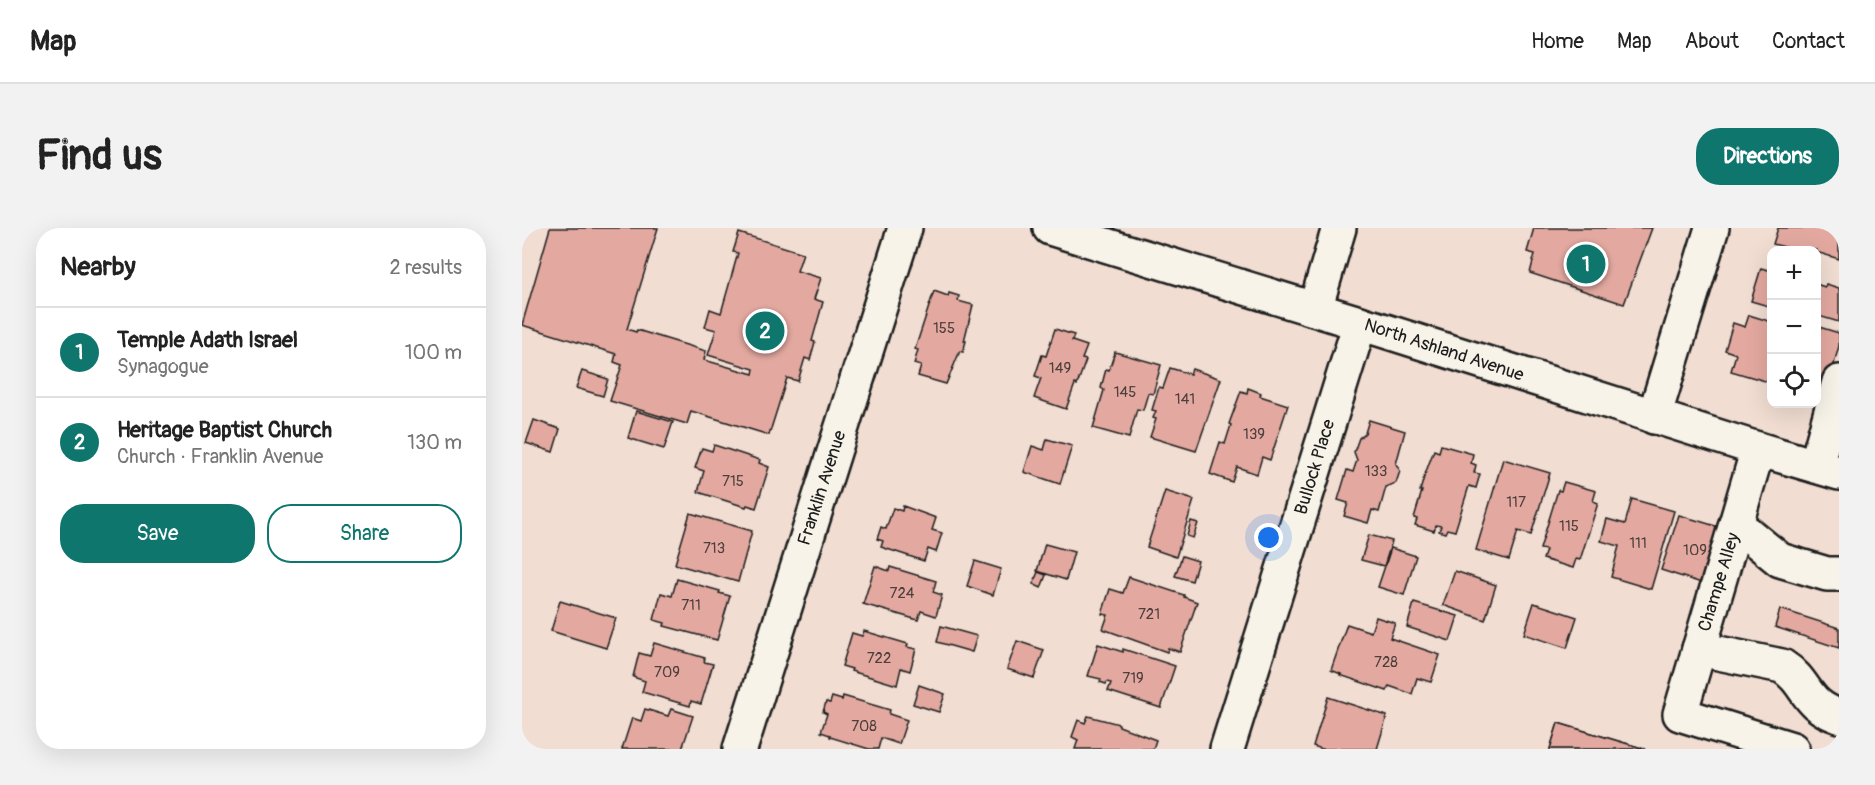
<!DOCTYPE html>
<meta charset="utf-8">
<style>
:root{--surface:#fff;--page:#f2f2f2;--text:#222;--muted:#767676;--line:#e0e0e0;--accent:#0f766e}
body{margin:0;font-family:Pangolin,sans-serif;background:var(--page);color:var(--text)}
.controls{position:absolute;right:18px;top:18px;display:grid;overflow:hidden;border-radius:12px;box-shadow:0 6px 24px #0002}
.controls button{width:54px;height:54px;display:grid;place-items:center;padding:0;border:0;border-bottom:2px solid var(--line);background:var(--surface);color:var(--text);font:30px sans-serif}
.you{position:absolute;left:747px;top:310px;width:21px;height:21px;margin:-15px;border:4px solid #fff;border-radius:50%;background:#1a73e8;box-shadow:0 0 0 9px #1a73e833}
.badge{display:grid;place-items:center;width:39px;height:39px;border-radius:50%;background:var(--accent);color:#fff;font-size:20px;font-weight:700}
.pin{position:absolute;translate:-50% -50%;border:3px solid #fff;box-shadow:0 2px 6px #0006}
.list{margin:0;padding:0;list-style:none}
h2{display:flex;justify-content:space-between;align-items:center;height:78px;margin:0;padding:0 24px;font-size:26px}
h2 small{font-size:20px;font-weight:400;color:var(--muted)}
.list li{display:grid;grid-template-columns:39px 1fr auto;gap:18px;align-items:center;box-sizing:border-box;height:90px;padding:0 24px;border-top:2px solid var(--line)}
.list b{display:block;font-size:22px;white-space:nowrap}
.list p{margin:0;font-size:20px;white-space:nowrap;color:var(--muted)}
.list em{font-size:20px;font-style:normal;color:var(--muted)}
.actions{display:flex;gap:12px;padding:18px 24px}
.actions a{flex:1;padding:14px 0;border:2px solid var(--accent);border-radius:24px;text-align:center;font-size:21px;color:var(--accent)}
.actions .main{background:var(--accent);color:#fff}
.icon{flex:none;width:33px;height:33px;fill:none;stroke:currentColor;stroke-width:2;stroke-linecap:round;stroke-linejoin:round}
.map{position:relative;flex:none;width:1317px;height:521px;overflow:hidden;border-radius:24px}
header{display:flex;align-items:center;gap:36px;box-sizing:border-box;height:84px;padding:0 30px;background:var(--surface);border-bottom:2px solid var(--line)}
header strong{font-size:28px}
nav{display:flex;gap:33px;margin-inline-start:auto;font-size:21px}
.intro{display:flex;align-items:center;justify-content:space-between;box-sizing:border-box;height:144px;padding:0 36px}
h1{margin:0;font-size:42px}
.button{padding:15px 27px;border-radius:24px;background:var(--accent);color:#fff;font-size:21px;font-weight:700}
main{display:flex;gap:36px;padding:0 36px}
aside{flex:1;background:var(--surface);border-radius:24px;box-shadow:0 6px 24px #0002}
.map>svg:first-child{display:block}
.building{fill:#e3a9a0;stroke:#1c1c1c;stroke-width:1.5}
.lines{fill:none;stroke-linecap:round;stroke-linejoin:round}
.minor-casing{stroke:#1c1c1c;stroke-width:38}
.minor{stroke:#f7f3e8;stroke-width:33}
.labels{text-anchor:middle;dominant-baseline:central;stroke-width:4.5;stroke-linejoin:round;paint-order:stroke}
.number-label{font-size:15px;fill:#4e3f3d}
.street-label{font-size:18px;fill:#1c1c1c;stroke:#f7f3e8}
</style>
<header>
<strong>Map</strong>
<nav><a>Home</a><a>Map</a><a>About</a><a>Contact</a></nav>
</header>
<div class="intro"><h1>Find us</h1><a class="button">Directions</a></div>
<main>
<aside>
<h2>Nearby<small>2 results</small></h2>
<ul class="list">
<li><span class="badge">1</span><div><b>Temple Adath Israel</b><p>Synagogue</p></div><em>100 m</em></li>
<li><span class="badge">2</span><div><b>Heritage Baptist Church</b><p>Church · Franklin Avenue</p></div><em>130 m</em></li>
</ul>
<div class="actions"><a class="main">Save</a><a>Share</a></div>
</aside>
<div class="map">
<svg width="1317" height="521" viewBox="0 0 1317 521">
<rect width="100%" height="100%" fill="#f1ddd2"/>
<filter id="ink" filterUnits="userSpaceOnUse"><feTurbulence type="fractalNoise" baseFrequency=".0167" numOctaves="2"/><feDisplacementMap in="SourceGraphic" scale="12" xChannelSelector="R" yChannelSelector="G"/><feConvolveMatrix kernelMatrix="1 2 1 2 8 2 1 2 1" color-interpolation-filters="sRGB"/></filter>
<g filter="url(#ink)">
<g class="building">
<polygon points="28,0 136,0 105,101 114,104 115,102 184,123 182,132 231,146 232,141 186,127 194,102 183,99 188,81 199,85 216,25 211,24 217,5 281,25 275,43 299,50 292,71 301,74 290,113 293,114 288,132 283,130 276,153 265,150 247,207 169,183 165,196 88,173 100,137 92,134 94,126 0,97"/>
<polygon points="1012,0 1130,0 1102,76 1008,45 1013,26 1005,24"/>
<polygon points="1256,0 1317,0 1317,31 1294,24 1294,22 1274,22 1251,16"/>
<polygon points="1239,40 1250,43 1250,79 1229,73"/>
<polygon points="1294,56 1303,59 1304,56 1317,60 1317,94 1297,88 1294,92"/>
<polygon points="412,63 426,68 427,65 437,68 436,73 451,77 442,113 444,113 441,124 438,123 424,156 396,148 399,138 392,136 396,122 393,121"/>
<polygon points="1227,87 1250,94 1250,155 1209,143 1214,126 1203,122 1211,95 1223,99"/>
<polygon points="1294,98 1317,105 1317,118 1304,165 1294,162"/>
<polygon points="533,101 552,107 550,113 565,118 560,131 564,132 555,157 553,156 544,181 512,170 519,150 513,148 520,127 524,128"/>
<polygon points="593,124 639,137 631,166 626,165 621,182 615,181 607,210 571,200 582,162 579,160 584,141 587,142"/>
<polygon points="648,140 668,146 670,141 699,151 674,223 628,209 634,191 631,190 634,183 630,182 637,159 641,160"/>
<polygon points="60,143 86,151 81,168 54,160"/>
<polygon points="726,160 739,165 738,168 766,177 748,232 740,229 735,246 715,239 710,254 688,246 698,214 703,216 709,197 707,196 719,163 725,165"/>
<polygon points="114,183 151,194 142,221 106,210"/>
<polygon points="12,192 38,201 31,224 4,215"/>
<polygon points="847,192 883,203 874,236 878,243 874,255 864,259 857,284 850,282 846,295 822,288 826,275 816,272 825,242 831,244 835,232 832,224 837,210 843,205"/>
<polygon points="525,211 550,218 538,256 502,244 510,218 522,222"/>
<polygon points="192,217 238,232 237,235 247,239 234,280 225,277 224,279 176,264 182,243 173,240 180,220 190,223"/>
<polygon points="919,217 951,226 949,235 954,237 952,245 958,246 954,260 947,258 933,303 925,301 923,305 917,303 919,298 914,297 912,303 893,297 895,291 892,290 900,263 898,263 902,249 912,222 917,224"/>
<polygon points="981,231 1028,245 1009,307 996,303 987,332 954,322"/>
<polygon points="1042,254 1074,263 1071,273 1076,275 1058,332 1054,331 1051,340 1021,331 1024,322 1018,321 1036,262 1039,263"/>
<polygon points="643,263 672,272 654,329 625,319"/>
<polygon points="1110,271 1152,283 1129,361 1089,349 1097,318 1079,313 1085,291 1103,296"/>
<polygon points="381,278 414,290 410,302 420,305 414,324 406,321 402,333 359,319 361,313 355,311 359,299 364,301 371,280 380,283"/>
<polygon points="168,285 230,303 216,354 153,336"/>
<polygon points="1157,287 1207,302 1189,358 1139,342"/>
<polygon points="669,293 676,295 671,310 665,308"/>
<polygon points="847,307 870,313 862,338 839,332"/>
<polygon points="523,316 552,324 544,352 515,343"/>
<polygon points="869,320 894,328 882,367 856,359"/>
<polygon points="660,328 676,333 670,353 653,348"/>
<polygon points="453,333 479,341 471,367 445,358"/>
<polygon points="353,338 367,343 368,339 414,353 411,364 420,367 414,388 399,383 396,392 341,376"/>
<polygon points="933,343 974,357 963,392 921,377"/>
<polygon points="516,344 524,347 519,360 511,356"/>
<polygon points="607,349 662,367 662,369 675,374 658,424 646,420 645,424 581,401 586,387 580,386 588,361 601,365"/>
<polygon points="155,351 198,363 197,365 208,368 195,412 142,398 143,395 132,392 139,365 150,368"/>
<polygon points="38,373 94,390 84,420 29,403"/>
<polygon points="892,375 936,388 928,413 885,399"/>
<polygon points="1012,375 1055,389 1045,420 1002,406"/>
<polygon points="1258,381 1317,400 1317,420 1253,399"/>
<polygon points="854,389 873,395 868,410 918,427 909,454 895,450 890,466 867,458 865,463 818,447 819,446 809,442 825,396 849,404"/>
<polygon points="419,398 455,408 450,424 415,414"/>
<polygon points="342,403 386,416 385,419 394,421 388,443 379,440 375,457 329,443 330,441 320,438 330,405 340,408"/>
<polygon points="495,413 522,422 512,450 485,441"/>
<polygon points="132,415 183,430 182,434 191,436 179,476 169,473 168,478 120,464 123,453 111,449 117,425 128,428"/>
<polygon points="576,416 601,424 601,421 653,438 639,480 586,463 589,455 585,454 584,456 578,454 579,451 566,448"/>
<polygon points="397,457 423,466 417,484 391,476"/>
<polygon points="321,468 368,482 367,486 385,492 377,516 359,510 356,521 347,521 308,509 308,507 299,504 305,486 301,484 304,474 308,475 310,469 320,472"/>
<polygon points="806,469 865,488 855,521 800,521 791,518"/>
<polygon points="123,481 146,488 149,481 171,488 160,521 100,521 110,490 119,493"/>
<polygon points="566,488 597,496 597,498 634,512 631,521 553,521 556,512 550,509 556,492 563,495"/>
<polygon points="1036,495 1123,521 1028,521"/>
<polygon points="1036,495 1123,521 1028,521"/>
</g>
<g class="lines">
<g class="minor-casing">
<g id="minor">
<polyline points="528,0 860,102 1236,221 1317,245"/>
<polyline points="793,81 817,0"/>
<polyline points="1132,189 1190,0"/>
<polyline points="1236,221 1158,486 1270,521"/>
<polyline points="1294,238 1317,154"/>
<polyline points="1214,296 1258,332 1305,346 1317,346"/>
<path d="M 1177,421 L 1260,438 C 1287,455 1281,476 1317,488"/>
<polyline points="218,521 383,0"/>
<polyline points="705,521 838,95"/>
</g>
</g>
<use href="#minor" class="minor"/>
</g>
</g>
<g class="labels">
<g class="number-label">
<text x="422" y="100">155</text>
<text x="538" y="140">149</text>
<text x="603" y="164">145</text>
<text x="663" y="171">141</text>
<text x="732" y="206">139</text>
<text x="854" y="243">133</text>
<text x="211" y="253">715</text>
<text x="994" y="274">117</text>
<text x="1047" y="298">115</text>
<text x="1116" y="315">111</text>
<text x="192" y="320">713</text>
<text x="1173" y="322">109</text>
<text x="380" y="365">724</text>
<text x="169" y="377">711</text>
<text x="627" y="386">721</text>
<text x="357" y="430">722</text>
<text x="864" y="434">728</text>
<text x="145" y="444">709</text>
<text x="611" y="450">719</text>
<text x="342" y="498">708</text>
</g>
<g class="street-label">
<text transform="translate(922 122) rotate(18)">North Ashland Avenue</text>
<text transform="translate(793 239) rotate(-73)">Bullock Place</text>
<text transform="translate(300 260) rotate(-72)">Franklin Avenue</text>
<text transform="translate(1197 354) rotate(-73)">Champe Alley</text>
</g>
</g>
</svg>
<div class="controls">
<button>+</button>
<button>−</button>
<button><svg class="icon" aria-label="locate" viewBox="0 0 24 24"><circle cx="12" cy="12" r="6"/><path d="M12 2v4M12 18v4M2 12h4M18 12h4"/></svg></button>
</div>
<div class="you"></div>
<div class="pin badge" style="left:1064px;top:36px">1</div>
<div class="pin badge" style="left:243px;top:103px">2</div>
</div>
</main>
